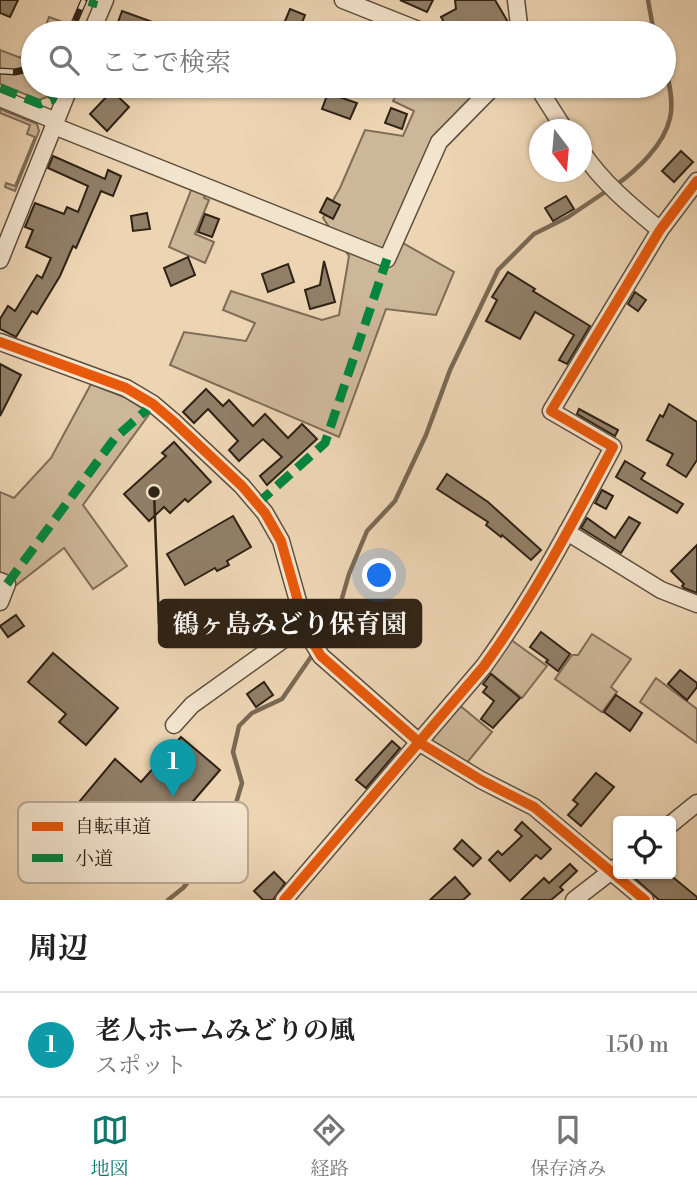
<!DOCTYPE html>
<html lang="ja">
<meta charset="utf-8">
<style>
:root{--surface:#fff;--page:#f6f6f6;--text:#222;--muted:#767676;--line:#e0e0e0;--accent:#0f766e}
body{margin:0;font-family:"Libre Bodoni","Noto Serif JP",serif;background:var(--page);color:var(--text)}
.controls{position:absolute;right:21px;bottom:21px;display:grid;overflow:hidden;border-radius:7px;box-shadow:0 2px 5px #0004}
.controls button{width:63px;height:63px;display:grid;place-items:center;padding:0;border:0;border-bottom:2px solid var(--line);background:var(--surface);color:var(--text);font:35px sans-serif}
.compass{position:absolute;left:529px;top:119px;width:63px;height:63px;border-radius:50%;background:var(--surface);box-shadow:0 2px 5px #0004;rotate:164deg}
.you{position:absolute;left:380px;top:576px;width:24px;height:24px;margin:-18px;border:5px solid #fff;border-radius:50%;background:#1a73e8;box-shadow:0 0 0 10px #1a73e833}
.badge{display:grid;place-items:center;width:46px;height:46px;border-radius:50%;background:var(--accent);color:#fff;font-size:23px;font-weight:700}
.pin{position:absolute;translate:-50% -58px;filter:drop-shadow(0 2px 4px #0008)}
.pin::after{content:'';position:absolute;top:37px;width:24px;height:21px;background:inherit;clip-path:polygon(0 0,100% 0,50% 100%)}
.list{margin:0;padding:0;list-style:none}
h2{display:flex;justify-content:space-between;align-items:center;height:91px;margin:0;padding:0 28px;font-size:30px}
h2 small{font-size:23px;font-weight:400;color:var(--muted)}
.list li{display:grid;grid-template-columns:46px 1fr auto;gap:21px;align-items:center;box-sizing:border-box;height:105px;padding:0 28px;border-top:2px solid var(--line)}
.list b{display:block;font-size:26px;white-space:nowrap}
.list p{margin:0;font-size:23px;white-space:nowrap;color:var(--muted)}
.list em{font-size:23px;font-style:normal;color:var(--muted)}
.icon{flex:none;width:38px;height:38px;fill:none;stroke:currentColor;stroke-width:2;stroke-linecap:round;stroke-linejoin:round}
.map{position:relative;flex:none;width:697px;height:900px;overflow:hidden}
.search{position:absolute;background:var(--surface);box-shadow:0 2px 5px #0004;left:21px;right:21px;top:21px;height:77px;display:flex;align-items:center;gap:18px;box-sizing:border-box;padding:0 24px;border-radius:38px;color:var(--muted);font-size:26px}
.sheet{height:196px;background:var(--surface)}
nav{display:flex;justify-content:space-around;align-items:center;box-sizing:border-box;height:98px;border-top:2px solid var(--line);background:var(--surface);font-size:19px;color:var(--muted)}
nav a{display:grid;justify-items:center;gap:4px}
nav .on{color:var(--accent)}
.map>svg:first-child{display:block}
.green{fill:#cdb799;stroke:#7e6c57;stroke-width:2}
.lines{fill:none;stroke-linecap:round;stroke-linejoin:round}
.stream{stroke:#7a6954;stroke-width:4.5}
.building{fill:#917f68;stroke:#2e2215;stroke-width:2}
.minor-casing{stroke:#5e4f3d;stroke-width:19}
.minor{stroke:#f3e4ce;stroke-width:16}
.rail-casing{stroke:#2e2215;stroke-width:7}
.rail{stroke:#f3e4ce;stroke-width:4.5;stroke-dasharray:13;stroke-linecap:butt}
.quiet{stroke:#00873e;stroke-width:9;stroke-dasharray:18 9;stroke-linecap:butt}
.cycleway-casing{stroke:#f3e4ce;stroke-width:15}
.cycleway{stroke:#e8590c;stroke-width:10}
.key{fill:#f3e4ce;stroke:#b8aa96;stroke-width:2}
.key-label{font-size:19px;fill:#2e2215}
.leader{fill:none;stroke:#2e2215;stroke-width:2.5}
.callout-dot{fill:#2e2215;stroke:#f3e4ce;stroke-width:2.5}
.callout{fill:#2e2215;stroke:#2e2215;stroke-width:2.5}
.callout-label{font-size:26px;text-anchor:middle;font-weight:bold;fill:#fff}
</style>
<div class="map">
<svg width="697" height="900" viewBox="0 0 697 900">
<rect width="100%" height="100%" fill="#edd5b4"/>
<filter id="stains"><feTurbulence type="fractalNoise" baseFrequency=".00286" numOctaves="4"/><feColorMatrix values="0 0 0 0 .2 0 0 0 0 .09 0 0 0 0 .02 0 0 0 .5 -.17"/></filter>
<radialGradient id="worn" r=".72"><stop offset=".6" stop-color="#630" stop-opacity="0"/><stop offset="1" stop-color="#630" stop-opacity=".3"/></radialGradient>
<g class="green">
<polygon points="49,17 79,28 77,33 43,33"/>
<polygon points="25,49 33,52 33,86 56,86 52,95 39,100 0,84 0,50 21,58"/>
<polygon points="401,86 497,87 442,144 420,196 403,243 454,272 436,315 386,309 339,437 170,365 184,332 246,341 255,323 223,310 231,291 322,320 339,315 349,256 323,218 340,188 365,130 403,136 414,111 393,101"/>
<polygon points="0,109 37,124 39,131 15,191 5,187 6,183 15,186 35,137 27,134 30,125 0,113"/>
<polygon points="193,185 206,191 204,198 209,200 195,234 214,242 205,263 169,247"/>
<polygon points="91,384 124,397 150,413 83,505 127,566 93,589 64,548 10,590 0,582 0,492 14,498 51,458"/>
<polygon points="592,634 631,659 611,687 617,692 602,712 555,679 572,655 578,655"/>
<polygon points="510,639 547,666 522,698 488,671"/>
<polygon points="656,678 697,709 697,743 640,702"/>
<polygon points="458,704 492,732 466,764 429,740"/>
</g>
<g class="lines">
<g class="stream">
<polyline points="648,0 654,33"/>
<path d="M 616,185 C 637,170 664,145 670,118 C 674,101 669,81 664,64"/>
<polyline points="318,647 336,619 349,574 367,531 395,501 426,435 450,370 498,270 534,234 568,217 608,190"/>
<polyline points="168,900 183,888 222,842 220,830 233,813 242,783 233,752 239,726 252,713 282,699 313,654"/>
</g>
</g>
<g class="building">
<polygon points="0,0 18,0 10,17 0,13"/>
<polygon points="400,0 433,0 427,12"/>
<polygon points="455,0 495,0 508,22 509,33 450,33 441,17 456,9"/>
<polygon points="290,9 305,15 298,33 280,33"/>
<polygon points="122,11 161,25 158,33 138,33 117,25"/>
<polygon points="112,91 129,107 107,131 90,114"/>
<polygon points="328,93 357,103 350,119 322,109"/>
<polygon points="391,108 407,114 402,129 385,123"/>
<polygon points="681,151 693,162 674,182 662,171"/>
<polygon points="53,156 105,179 108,170 121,176 113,196 101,191 76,248 73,246 60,276 37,314 32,311 16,337 0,329 0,319 8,306 15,311 37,275 42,278 51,258 26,247 33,230 25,227 35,203 64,214 67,207 78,212 88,186 48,168"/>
<polygon points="566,196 574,209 553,221 545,208"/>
<polygon points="327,198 340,205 333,219 320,212"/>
<polygon points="147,213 150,229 133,231 131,216"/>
<polygon points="205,214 219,219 212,237 198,232"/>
<polygon points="188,257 195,275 171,286 164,268"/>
<polygon points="324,261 335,302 310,309 305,290 320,285"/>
<polygon points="288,264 294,282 268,292 262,274"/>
<polygon points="508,272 535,289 533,291 590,326 567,364 559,360 574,335 535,312 520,339 486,321 497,300 492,297"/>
<polygon points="635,292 646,300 638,311 628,304"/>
<polygon points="0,364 21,375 0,416"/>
<polygon points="206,389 223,406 229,400 253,426 265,414 288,438 302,424 317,439 267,485 260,476 282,457 263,439 239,461 229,450 238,441 208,409 194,423 183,412"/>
<polygon points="669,404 697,422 697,460 686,477 667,465 673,454 647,440 660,415 663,417"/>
<polygon points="579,409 618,430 615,436 577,414"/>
<polygon points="174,442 211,482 188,502 185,499 170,513 164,507 149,521 124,494 166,456 162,453"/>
<polygon points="625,461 645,473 641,479 683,504 677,513 616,477"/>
<polygon points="447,474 488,502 541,550 531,560 502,535 501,537 486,525 488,522 437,489"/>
<polygon points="602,490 613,496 606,509 595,503"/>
<polygon points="233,516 251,547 227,561 229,565 217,571 215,568 185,585 167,554"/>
<polygon points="629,517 640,523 621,553 581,528 587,518 615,538"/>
<polygon points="697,545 697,593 684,588 682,586 684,584 671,571"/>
<polygon points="16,615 24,626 8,637 0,626"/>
<polygon points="541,632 570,654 558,671 546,662 548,660 530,647"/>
<polygon points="53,653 118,708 86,745 59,722 66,714 28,682"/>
<polygon points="680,670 697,683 697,687 687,700 668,684"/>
<polygon points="491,674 520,698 493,728 481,719 494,701 483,692 487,687 483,684"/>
<polygon points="264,682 273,695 256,707 247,694"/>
<polygon points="616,695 642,713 630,731 604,712"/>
<polygon points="181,737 220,770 145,857 79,802 115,759 141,782"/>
<polygon points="392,741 400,748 366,788 356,780"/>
<polygon points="596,773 614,787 581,826 568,815 578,804 573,800"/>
<polygon points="522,822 551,849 541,859 536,855 510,881 489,860 498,851 502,855 522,836 515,830"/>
<polygon points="462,840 481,858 473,866 454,849"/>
<polygon points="570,864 577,871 560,887 563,890 551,900 521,900 544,878 549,883"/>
<polygon points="274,872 285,883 273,900 263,900 254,891"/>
<polygon points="630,874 669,874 697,897 697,900 659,900"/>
<polygon points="455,877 470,894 463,900 430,900"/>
</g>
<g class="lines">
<g class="minor-casing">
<g id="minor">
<polyline points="343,0 426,33"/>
<polyline points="516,0 520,33"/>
<polyline points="91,33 105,0"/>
<polyline points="537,86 565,130"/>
<polyline points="0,98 56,121"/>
<polyline points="54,126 387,259 439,142 494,86"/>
<path d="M 582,152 C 603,183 631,206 660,230"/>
<polyline points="0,260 70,86"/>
<polyline points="0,342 126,388 153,404 173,421 242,486 265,513 281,541 307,633 321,656 420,743 481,780 534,807 645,900"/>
<polyline points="567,532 661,590 697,604"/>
<polyline points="0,581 7,584 0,602"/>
<polyline points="174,725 192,705 305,624"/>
<polyline points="671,824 697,803"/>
<path d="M 284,900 L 484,666 C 534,597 573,522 613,447 L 551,411 L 660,230 L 697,181"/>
<polyline points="574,900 618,866"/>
</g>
</g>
<use href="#minor" class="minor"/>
<g class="rail-casing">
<g id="rail">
<polyline points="70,33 84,0"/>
<polyline points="0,71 15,72 33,68"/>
</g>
</g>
<use href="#rail" class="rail"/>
<g class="quiet">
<polyline points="92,7 94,0"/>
<polyline points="81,33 82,30"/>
<polyline points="0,88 40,104 52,100 58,86"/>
<polyline points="257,504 325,443 387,259"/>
<polyline points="7,584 115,438 153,404"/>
</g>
<g class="cycleway-casing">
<g id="cycleway">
<polyline points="0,342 126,388 153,404 173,421 242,486 265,513 281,541 307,633 321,656 420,743 481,780 534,807 645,900"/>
<path d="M 284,900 L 484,666 C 534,597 573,522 613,447 L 551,411 L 660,230 L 697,181"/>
</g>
</g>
<use href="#cycleway" class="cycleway"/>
</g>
<rect x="18" y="802" width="230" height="81" rx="10" class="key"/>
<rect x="32" y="822" width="31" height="9" fill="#e8590c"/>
<rect x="32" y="854" width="31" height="8" fill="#00873e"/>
<g class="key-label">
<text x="75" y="833">自転車道</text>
<text x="75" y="865">小道</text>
</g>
<path class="leader" d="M154 492L159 624"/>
<circle class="callout-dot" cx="154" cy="492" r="7"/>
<rect class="callout" x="159" y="600" width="262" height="47" rx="7"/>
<g class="callout-label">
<text x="290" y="633">鶴ヶ島みどり保育園</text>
</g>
<rect width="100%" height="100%" filter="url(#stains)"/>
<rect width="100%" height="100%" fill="url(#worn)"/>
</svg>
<div class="controls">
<button><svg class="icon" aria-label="locate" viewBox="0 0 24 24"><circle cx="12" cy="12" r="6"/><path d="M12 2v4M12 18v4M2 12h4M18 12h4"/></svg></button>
</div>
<svg class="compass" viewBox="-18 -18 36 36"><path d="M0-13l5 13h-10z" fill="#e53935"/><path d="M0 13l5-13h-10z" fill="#767676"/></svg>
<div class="you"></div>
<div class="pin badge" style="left:173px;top:797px;background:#0f9aa8">1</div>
<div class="search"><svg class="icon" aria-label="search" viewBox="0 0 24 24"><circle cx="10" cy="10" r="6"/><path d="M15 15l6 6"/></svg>ここで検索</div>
</div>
<section class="sheet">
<h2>周辺<small></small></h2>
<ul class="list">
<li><span class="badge" style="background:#0f9aa8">1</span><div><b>老人ホームみどりの風</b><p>スポット</p></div><em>150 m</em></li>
</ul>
</section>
<nav>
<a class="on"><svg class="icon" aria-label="map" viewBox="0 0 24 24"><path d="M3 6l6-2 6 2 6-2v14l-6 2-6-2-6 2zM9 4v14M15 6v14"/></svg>地図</a>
<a><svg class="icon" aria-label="directions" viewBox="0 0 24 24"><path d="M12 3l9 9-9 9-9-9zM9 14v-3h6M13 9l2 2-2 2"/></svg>経路</a>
<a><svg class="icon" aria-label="saved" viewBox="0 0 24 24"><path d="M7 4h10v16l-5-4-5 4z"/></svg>保存済み</a>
</nav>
